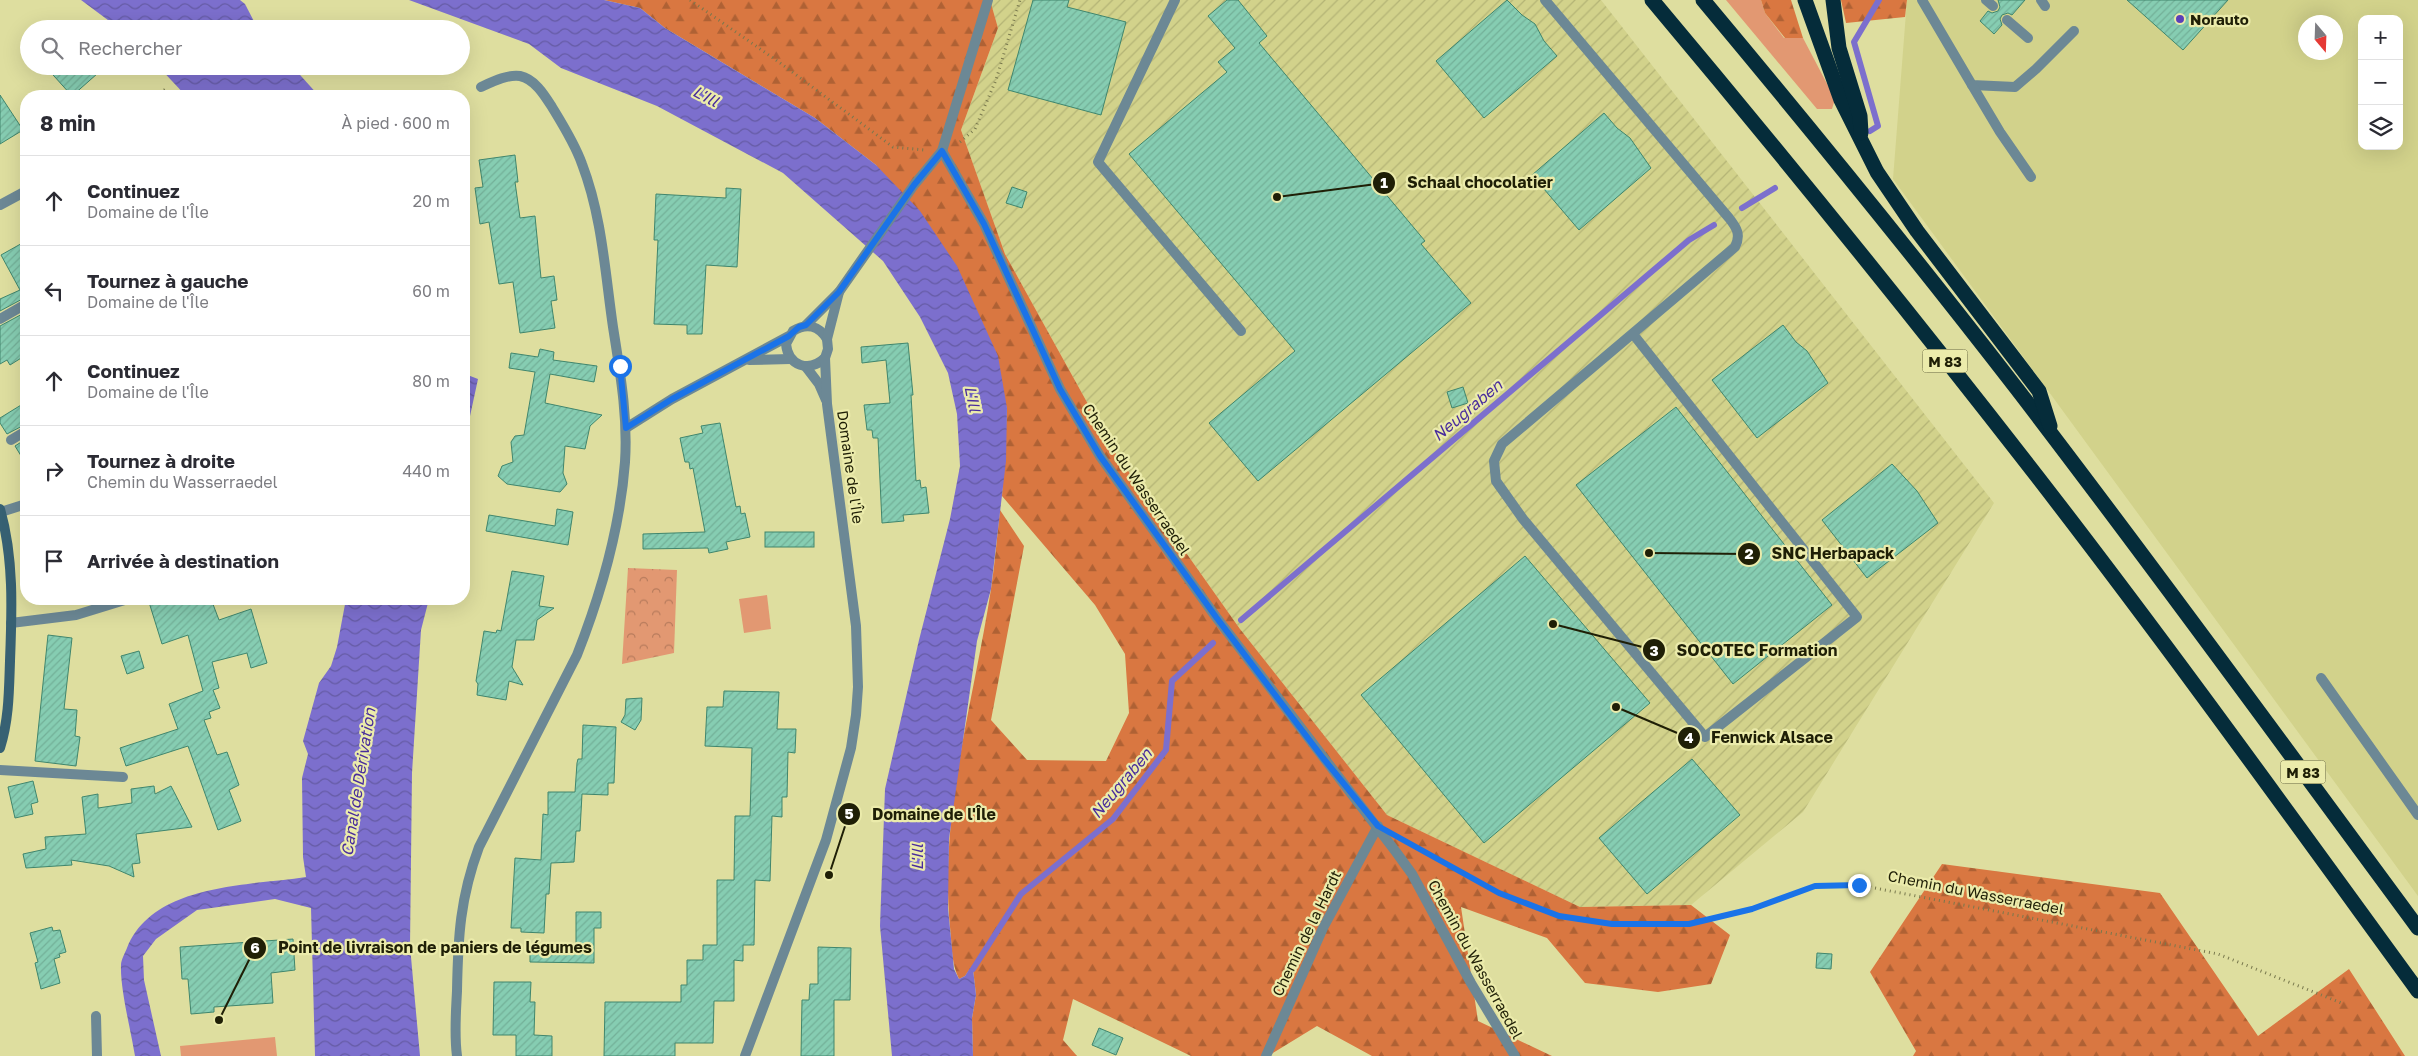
<!DOCTYPE html>
<html lang="fr">
<meta charset="utf-8">
<style>
:root{--surface:#fff;--page:#f2f2f3;--text:#2b2b33;--muted:#7c7c81;--line:#e1e1e2}
body{margin:0;font-family:"Golos Text",sans-serif;background:var(--page);color:var(--text)}
.controls{position:absolute;right:15px;top:15px;display:grid;overflow:hidden;border-radius:10px;box-shadow:0 5px 20px #0002}
.controls button{width:45px;height:45px;display:grid;place-items:center;padding:0;border:0;border-bottom:1px solid var(--line);background:var(--surface);color:var(--text);font:25px sans-serif}
.compass{position:absolute;left:2298px;top:15px;width:45px;height:45px;border-radius:50%;background:var(--surface);box-shadow:0 5px 20px #0002;rotate:161deg}
.stop{position:absolute;width:15px;height:15px;margin:-11px;border:4px solid #1a73e8;border-radius:50%;background:#fff}
.stop.end{background:#1a73e8;border-color:#fff;box-shadow:0 1px 5px #0008}
.list{margin:0;padding:0;list-style:none}
h2{display:flex;justify-content:space-between;align-items:center;height:65px;margin:0;padding:0 20px;font-size:21px}
h2 small{font-size:16px;font-weight:400;color:var(--muted)}
.list li{display:grid;grid-template-columns:32px 1fr auto;gap:15px;align-items:center;box-sizing:border-box;height:90px;padding:0 20px;border-top:1px solid var(--line)}
.list b{display:block;font-size:19px;white-space:nowrap}
.list p{margin:0;font-size:16px;white-space:nowrap;color:var(--muted)}
.list em{font-size:16px;font-style:normal;color:var(--muted)}
.icon{flex:none;width:28px;height:28px;fill:none;stroke:currentColor;stroke-width:2;stroke-linecap:round;stroke-linejoin:round}
.map{position:relative;flex:none;width:2418px;height:1056px;overflow:hidden}
.search{position:absolute;background:var(--surface);box-shadow:0 5px 20px #0002;left:20px;top:20px;width:450px;height:55px;display:flex;align-items:center;gap:12px;box-sizing:border-box;padding:0 18px;border-radius:28px;color:var(--muted);font-size:19px}
.panel{position:absolute;background:var(--surface);box-shadow:0 5px 20px #0002;left:20px;top:90px;width:450px;height:515px;border-radius:20px}
.map>svg:first-child{display:block}
.built{fill:#d2d28b;fill-rule:evenodd}
.industrial{fill:url(#industrial-furrows)}
.green{fill:#e29872}
.forest{fill:url(#forest-firs)}
.park{fill:url(#park-crowns)}
.water{fill:url(#water-waves)}
.lines{fill:none;stroke-linecap:round;stroke-linejoin:round}
.stream{stroke:#7c6fcd;stroke-width:6}
.building{fill:url(#building-hatch);stroke:#40866d}
.path{stroke:#78784d;stroke-width:3;stroke-dasharray:1 4;stroke-linecap:butt}
.lane{stroke:#6c8895;stroke-width:10}
.street{stroke:#6c8895;stroke-width:10}
.secondary{stroke:#376173;stroke-width:10}
.highway{stroke:#052c3a;stroke-width:15}
.route{stroke:#1a73e8;stroke-width:6}
.poi-dot{fill:#5b40b8;stroke:#ebebab;stroke-width:2}
.labels{text-anchor:middle;dominant-baseline:central;stroke-width:4.5;stroke-linejoin:round;paint-order:stroke}
.shield{fill:#ebebab;stroke:#5c5c38;stroke-width:1}
.shield-label{font-size:14px;font-weight:bold;fill:#1f1f06}
.poi-label{font-size:15px;font-weight:bold;fill:#1f1f06;stroke:#ebebab;text-anchor:start}
.street-label{font-size:15px;fill:#1f1f06;stroke:#ebebab}
.water-label{font-size:16px;font-style:italic;fill:#482c9c;stroke:#ebebab}
.leader{fill:none;stroke:#1f1f06;stroke-width:2}
.callout-dot{fill:#1f1f06;stroke:#ebebab;stroke-width:2}
.mark-label{font-size:15px;text-anchor:middle;font-weight:bold;fill:#fff}
.callout-label{font-size:16px;text-anchor:middle;font-weight:bold;fill:#1f1f06;stroke:#ebebab;stroke-width:4.5;stroke-linejoin:round;paint-order:stroke}
</style>
<div class="map">
<svg width="2418" height="1056" viewBox="0 0 2418 1056">
<defs>
<pattern id="industrial-furrows" width="10" height="10" patternUnits="userSpaceOnUse" patternTransform="scale(1.25)"><rect width="10" height="10" fill="#d2d28b"/><path d="M-1 1l2-2M0 10L10 0M9 11l2-2" fill="none" stroke="#b4b476"/></pattern>
<pattern id="forest-firs" width="22" height="20" patternUnits="userSpaceOnUse" patternTransform="scale(1.25)"><rect width="22" height="20" fill="#d97741"/><path d="M5 1l3.5 6h-7zM16 11l3.5 6h-7z" fill="#af6134"/></pattern>
<pattern id="park-crowns" width="20" height="18" patternUnits="userSpaceOnUse" patternTransform="scale(1.25)"><rect width="20" height="18" fill="#e29872"/><path d="M2 6a3 3 0 1 1 6 0M12 15a3 3 0 1 1 6 0" fill="none" stroke="#b77b5c"/></pattern>
<pattern id="water-waves" width="16" height="10" patternUnits="userSpaceOnUse" patternTransform="scale(1.25)"><rect width="16" height="10" fill="#7c6fcd"/><path d="M0 5q4-4 8 0t8 0" fill="none" stroke="#655ba4"/></pattern>
<pattern id="building-hatch" width="6" height="6" patternUnits="userSpaceOnUse" patternTransform="scale(1.25)"><rect width="6" height="6" fill="#86cdb2"/><path d="M-1 1l2-2M0 6l6-6M5 7l2-2" fill="none" stroke="#73b098"/></pattern>
</defs>
<rect width="100%" height="100%" fill="#dede9f"/>
<path class="built" d="M 1907,0 L 2418,0 L 2418,896 L 1893,179 ZM 2362,19 L 2399,19 L 2399,146 L 2362,146 ZM 2306,22 L 2336,22 L 2336,52 L 2306,52 Z"/>
<polygon class="industrial" points="990,0 1601,0 1994,503 1803,812 1691,905 1580,907 1387,815 1240,629 1114,451 1005,254 961,130 998,28"/>
<g class="green">
<polygon points="1726,0 1761,0 1765,13 1784,38 1803,38 1835,99 1832,109 1817,109"/>
<polygon points="767,595 771,629 744,633 739,599"/>
<polygon points="275,1037 277,1056 181,1056 180,1046"/>
</g>
<g class="forest">
<path d="M 604,0 L 990,0 L 998,28 L 961,130 L 1005,254 L 1114,451 L 1240,629 L 1387,815 L 1580,907 L 1691,905 L 1730,935 L 1711,984 L 1658,992 L 1585,983 L 1547,938 L 1461,907 L 1478,1021 L 1552,1056 L 1372,1056 L 1317,1026 L 1268,1056 L 1191,1056 L 1073,999 L 1063,1040 L 1077,1056 L 973,1056 L 972,1018 L 976,995 L 973,969 L 970,969 L 965,976 L 959,979 C 951,963 952,944 950,927 C 939,812 974,701 991,589 C 995,563 997,536 1000,510 L 1024,546 L 991,720 L 1027,760 L 1106,761 L 1129,713 L 1125,654 L 1095,605 L 1002,496 L 1007,408 L 876,165 L 815,118 L 665,28 L 640,8 Z"/>
<polygon points="1761,0 1791,0 1803,38 1785,38 1765,13"/>
<polygon points="1841,0 1907,0 1905,17 1846,23"/>
<polygon points="1942,864 2160,893 2258,1036 2349,969 2405,1056 1913,1056 1916,1051 1870,972"/>
</g>
<polygon class="park" points="628,568 677,570 674,653 622,664"/>
<g class="water">
<polygon points="81,0 240,0 245,4 258,29 120,29"/>
<polygon points="409,0 604,0 640,8 665,28 815,118 876,165 920,211 957,266 998,356 1007,408 1006,461 991,589 977,641 949,839 948,908 954,969 959,979 965,976 970,968 973,969 976,995 972,1018 973,1056 892,1056 880,926 885,789 919,640 950,519 960,466 957,414 948,373 920,317 883,261 783,173 657,106 561,68 529,44"/>
<polygon points="158,66 292,66 319,96 186,96"/>
<polygon points="464,352 467,365 465,374 478,379 464,444"/>
<path d="M 346,599 L 429,599 L 421,630 L 412,773 L 410,946 L 420,1056 L 315,1056 L 311,908 L 275,899 L 197,910 L 156,939 L 143,956 L 144,980 L 161,1056 L 135,1056 C 131,1031 120,989 121,965 C 121,960 125,953 127,948 C 153,883 248,886 306,877 L 303,857 L 302,778 L 308,754 L 303,741 L 319,683 L 331,666 L 337,647 Z"/>
</g>
<g class="lines">
<g class="stream">
<polyline points="1870,131 1878,126 1854,42 1879,0"/>
<polyline points="1742,208 1775,188"/>
<polyline points="1241,620 1689,240 1714,225"/>
<polyline points="973,969 1021,894 1113,819 1166,750 1172,681 1213,643"/>
</g>
</g>
<g class="building">
<polygon points="1033,0 1069,0 1067,7 1126,22 1101,115 1008,90"/>
<polygon points="1227,0 1238,0 1267,36 1259,43 1425,241 1421,244 1471,303 1258,481 1209,423 1295,351 1129,154 1227,72 1218,62 1235,48 1208,16"/>
<polygon points="1507,0 1522,15 1535,24 1544,41 1557,56 1484,118 1436,61"/>
<polygon points="2025,0 2012,15 2008,13 2002,15 2000,19 2002,25 1994,34 1980,21 1988,11 1992,13 1998,11 2000,7 1998,0"/>
<polygon points="2127,0 2228,0 2183,50"/>
<polygon points="45,66 106,66 72,96"/>
<polygon points="0,95 23,130 0,144"/>
<polygon points="1604,113 1617,128 1630,138 1651,168 1579,230 1532,175"/>
<polygon points="515,155 518,182 515,182 520,218 535,216 541,278 554,276 557,300 551,301 555,328 520,333 513,282 499,284 489,222 480,224 475,188 483,187 479,160"/>
<polygon points="1012,187 1027,192 1022,208 1006,203"/>
<polygon points="726,188 741,189 737,267 706,265 702,334 687,334 687,325 654,324 658,240 654,240 656,194 726,198"/>
<polygon points="26,241 26,297 0,311 0,299 20,290 1,255"/>
<polygon points="26,312 26,355 10,365 7,360 0,364 0,326"/>
<polygon points="1783,325 1796,342 1807,351 1828,383 1757,438 1712,380"/>
<polygon points="908,343 913,395 911,395 916,481 920,480 921,488 926,487 929,513 903,515 904,521 882,523 878,438 873,438 872,430 867,430 864,405 890,403 886,360 862,363 861,347"/>
<polygon points="540,349 554,352 553,360 597,366 594,382 550,374 545,403 602,415 590,426 585,449 565,446 563,473 567,484 560,492 507,484 498,476 502,466 513,462 511,442 515,436 524,435 535,372 509,368 511,353 538,357"/>
<polygon points="1463,387 1468,403 1452,408 1447,392"/>
<polygon points="26,402 26,424 7,434 0,423 0,418"/>
<polygon points="1676,407 1832,605 1733,684 1576,485"/>
<polygon points="720,423 736,507 740,506 741,514 745,513 750,537 726,542 728,549 709,553 708,548 643,549 643,534 705,532 693,468 690,469 689,462 685,462 680,438 703,433 701,426"/>
<polygon points="26,439 26,464 15,446"/>
<polygon points="1892,464 1917,491 1938,523 1867,578 1822,520"/>
<polygon points="557,509 573,512 568,545 486,531 489,515 555,526"/>
<rect x="765" y="532" width="49" height="15"/>
<polygon points="1525,556 1650,703 1484,843 1361,695"/>
<polygon points="512,571 544,576 539,606 554,608 537,620 534,640 516,640 512,667 523,685 509,681 506,700 477,695 478,684 476,681 484,631 496,633 497,630 501,631"/>
<polygon points="148,599 211,599 219,620 251,609 267,663 251,668 247,653 212,662 219,688 213,690 220,708 209,712 211,718 204,720 217,755 227,752 239,785 229,790 241,821 218,830 188,746 126,766 120,748 178,729 169,704 203,691 188,635 162,644"/>
<polygon points="48,635 72,638 64,709 77,710 75,736 80,737 76,766 35,761"/>
<polygon points="139,651 144,668 127,674 121,656"/>
<polygon points="724,691 779,692 777,729 796,729 795,753 788,752 787,797 782,797 782,817 772,816 770,881 755,880 754,945 743,945 743,961 734,960 734,1001 714,1001 713,1043 675,1043 675,1056 604,1056 605,1002 681,1002 681,985 687,985 687,960 703,960 703,945 717,945 717,880 734,880 735,816 750,816 752,748 705,746 707,707 723,707"/>
<polygon points="642,698 641,720 635,730 621,722 625,715 626,699"/>
<polygon points="583,725 616,727 614,783 608,783 608,795 582,794 580,831 576,831 574,862 551,863 549,894 546,894 544,933 521,932 521,928 511,928 515,858 541,860 543,814 548,815 548,792 575,792 577,763 578,759 582,759"/>
<polygon points="1692,759 1740,815 1647,894 1599,838"/>
<polygon points="33,781 38,802 31,804 33,814 15,818 8,787"/>
<polygon points="154,786 155,794 171,786 192,827 136,834 140,863 132,864 134,877 109,866 71,860 72,865 26,868 23,854 46,849 45,837 86,834 82,797 98,794 98,808 132,803 131,789"/>
<polygon points="576,912 601,912 601,928 594,928 594,963 530,962 530,946 576,947"/>
<polygon points="52,927 53,931 60,930 66,952 59,954 60,957 54,959 60,983 41,989 35,963 38,962 30,933"/>
<polygon points="293,939 295,970 271,973 273,1003 214,1007 214,1012 191,1014 188,979 182,979 180,947"/>
<polygon points="818,947 851,948 850,1000 834,1000 834,1056 801,1056 802,1000 809,1000 810,984 818,984"/>
<polygon points="1817,953 1832,954 1831,969 1816,968"/>
<polygon points="494,982 531,982 530,1002 535,1002 534,1035 552,1036 552,1056 516,1056 516,1035 493,1035"/>
<polygon points="1099,1028 1123,1038 1116,1055 1092,1045"/>
</g>
<g class="lines">
<g class="path">
<polyline points="690,0 776,60 893,147 924,150"/>
<polyline points="156,96 167,88"/>
<polyline points="960,142 975,129 996,80 1020,0"/>
<polyline points="1409,843 1499,893 1559,916 1612,924 1689,924 1752,909 1815,886 1859,885 2218,954 2344,1004"/>
</g>
<g class="lane">
<polyline points="1175,0 1098,162 1241,331"/>
<path d="M 1545,0 L 1729,218 C 1737,228 1741,235 1735,247 L 1502,444 L 1494,461 L 1496,481 L 1523,519 L 1705,737 L 1857,617 L 1633,334"/>
<polyline points="1922,0 1972,85 2015,87 2036,69 2074,31"/>
<polyline points="1986,0 1993,6"/>
<polyline points="2041,0 2045,6"/>
<polyline points="2007,20 2028,38"/>
<polyline points="1972,85 2000,132 2031,177"/>
<polyline points="11,440 26,431"/>
<polyline points="2321,678 2418,815"/>
<polyline points="1266,1056 1323,928 1378,826"/>
</g>
<g class="street">
<polyline points="942,151 984,224 1060,389 1100,456 1216,617 1396,852 1412,874 1471,983 1515,1056"/>
<polyline points="0,205 26,191"/>
<polyline points="0,319 26,304"/>
<polyline points="806,325 839,292 914,185 942,151 988,0"/>
<path d="M 825,358 C 809,373 788,366 786,344 L 793,331 C 807,322 819,326 827,339"/>
<polyline points="749,360 790,359"/>
<polyline points="806,367 819,384 826,400"/>
<polyline points="626,428 672,399 789,336"/>
<polyline points="1,512 26,504"/>
<polyline points="11,623 76,615 128,599"/>
<polyline points="0,770 123,777"/>
<polyline points="96,1016 97,1056"/>
<path d="M 457,1056 C 454,1034 456,1012 457,991 C 458,937 460,898 479,847 L 577,655 C 601,594 620,528 625,462 C 628,416 620,372 613,327 C 605,272 602,216 582,164 C 575,144 563,125 552,107 C 545,96 535,79 520,76 C 508,74 492,82 481,87"/>
<polyline points="745,1056 826,840 851,748 856,715 858,687 856,626 827,404 825,358 828,349 827,339 839,292"/>
</g>
<path class="secondary" d="M 0,509 C 14,558 12,610 10,661 C 9,690 9,720 0,748"/>
<g class="highway">
<path d="M 1652,0 C 1783,156 1911,314 2036,475 C 2167,644 2292,818 2418,991"/>
<path d="M 1703,0 C 1810,128 1915,257 2017,389 C 2154,567 2285,748 2418,928"/>
<polyline points="1805,0 1841,100 1877,172 1917,231 2039,391 2050,426"/>
<polyline points="1833,0 1839,48 1860,116 1861,133"/>
</g>
</g>
<g class="lines">
<polyline class="route" points="620,366 626,428 672,399 789,336 799,327 806,325 839,292 914,185 942,151 984,224 1060,389 1100,456 1216,617 1323,758 1378,826 1499,893 1559,916 1612,924 1689,924 1752,909 1815,886 1859,885"/>
</g>
<circle class="poi-dot" cx="2180" cy="19" r="5"/>
<g class="labels">
<g class="shield">
<rect x="1922.5" y="349.5" width="45" height="23" rx="4"/>
<rect x="2280.5" y="760.5" width="45" height="23" rx="4"/>
</g>
<g class="shield-label">
<text x="1945" y="361">M 83</text>
<text x="2303" y="772">M 83</text>
</g>
<g class="poi-label">
<text x="2190" y="19">Norauto</text>
</g>
<g class="street-label">
<text transform="translate(851 467) rotate(82)">Domaine de l'Île</text>
<text transform="translate(1137 479) rotate(56)">Chemin du Wasserraedel</text>
<text transform="translate(1976 892) rotate(11)">Chemin du Wasserraedel</text>
<text transform="translate(1306 933) rotate(-64)">Chemin de la Hardt</text>
<text transform="translate(1476 959) rotate(61)">Chemin du Wasserraedel</text>
</g>
<g class="water-label">
<text transform="translate(706 96) rotate(28)">L'Ill</text>
<text transform="translate(973 399) rotate(79)">L'Ill</text>
<text transform="translate(1467 410) rotate(-40)">Neugraben</text>
<text transform="translate(358 782) rotate(-81)">Canal de Dérivation</text>
<text transform="translate(1121 783) rotate(-50)">Neugraben</text>
<text transform="translate(917 857) rotate(-90)">L'Ill</text>
</g>
</g>
<path class="leader" d="M1277 197L1384 183M1649 553L1749 554M1553 624L1654 650M1616 707L1689 738M829 875L849 814M219 1020L255 948"/>
<g class="callout-dot">
<circle cx="1277" cy="197" r="5"/>
<circle cx="1649" cy="553" r="5"/>
<circle cx="1553" cy="624" r="5"/>
<circle cx="1616" cy="707" r="5"/>
<circle cx="829" cy="875" r="5"/>
<circle cx="219" cy="1020" r="5"/>
<circle cx="1384" cy="183" r="12"/>
<circle cx="1749" cy="554" r="12"/>
<circle cx="1654" cy="650" r="12"/>
<circle cx="1689" cy="738" r="12"/>
<circle cx="849" cy="814" r="12"/>
<circle cx="255" cy="948" r="12"/>
</g>
<g class="mark-label">
<text x="1384" y="188">1</text>
<text x="1749" y="559">2</text>
<text x="1654" y="656">3</text>
<text x="1689" y="743">4</text>
<text x="849" y="819">5</text>
<text x="255" y="953">6</text>
</g>
<g class="callout-label">
<text x="1480" y="188">Schaal chocolatier</text>
<text x="1833" y="559">SNC Herbapack</text>
<text x="1757" y="656">SOCOTEC Formation</text>
<text x="1772" y="743">Fenwick Alsace</text>
<text x="934" y="820">Domaine de l'Île</text>
<text x="435" y="953">Point de livraison de paniers de légumes</text>
</g>
</svg>
<div class="controls">
<button>+</button>
<button>−</button>
<button><svg class="icon" aria-label="layers" viewBox="0 0 24 24"><path d="M12 4l9 5-9 5-9-5zM3 14l9 5 9-5"/></svg></button>
</div>
<svg class="compass" viewBox="-18 -18 36 36"><path d="M0-13l5 13h-10z" fill="#e53935"/><path d="M0 13l5-13h-10z" fill="#7c7c81"/></svg>
<div class="stop" style="left:620px;top:366px"></div>
<div class="stop end" style="left:1859px;top:885px"></div>
<div class="search"><svg class="icon" aria-label="search" viewBox="0 0 24 24"><circle cx="10" cy="10" r="6"/><path d="M15 15l6 6"/></svg>Rechercher</div>
<section class="panel">
<h2>8 min<small>À pied · 600 m</small></h2>
<ul class="list">
<li><svg class="icon" aria-label="ahead" viewBox="0 0 24 24"><path d="M12 20V5M6 11l6-6 6 6"/></svg><div><b>Continuez</b><p>Domaine de l'Île</p></div><em>20 m</em></li>
<li><svg class="icon" aria-label="left" viewBox="0 0 24 24"><path d="M17 20v-9H6M10 6l-5 5 5 5"/></svg><div><b>Tournez à gauche</b><p>Domaine de l'Île</p></div><em>60 m</em></li>
<li><svg class="icon" aria-label="ahead" viewBox="0 0 24 24"><path d="M12 20V5M6 11l6-6 6 6"/></svg><div><b>Continuez</b><p>Domaine de l'Île</p></div><em>80 m</em></li>
<li><svg class="icon" aria-label="right" viewBox="0 0 24 24"><path d="M7 20v-9h11M14 6l5 5-5 5"/></svg><div><b>Tournez à droite</b><p>Chemin du Wasserraedel</p></div><em>440 m</em></li>
<li><svg class="icon" aria-label="arrive" viewBox="0 0 24 24"><path d="M6 21V4h12l-3 4 3 4H6"/></svg><div><b>Arrivée à destination</b></div></li>
</ul>
</section>
</div>
